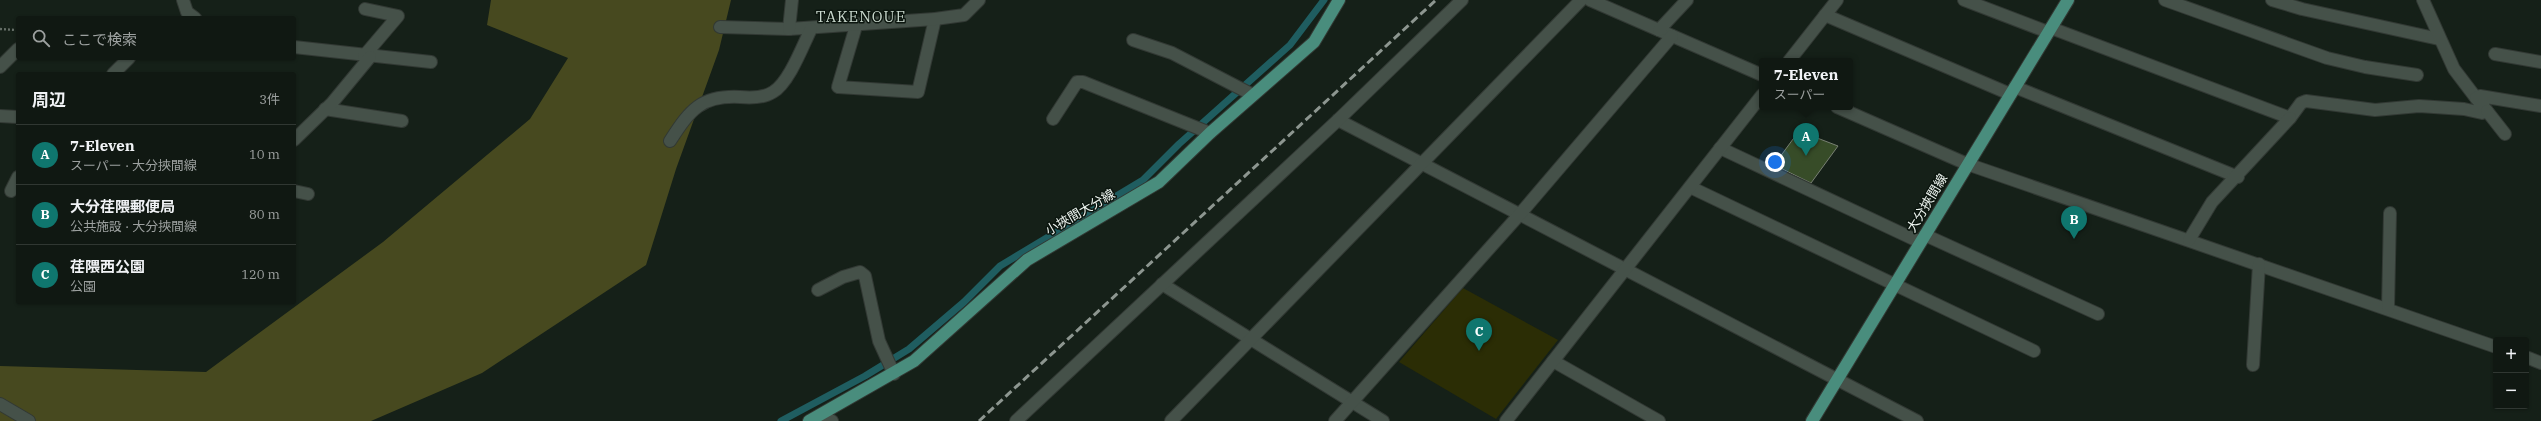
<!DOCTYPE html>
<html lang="ja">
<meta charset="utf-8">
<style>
:root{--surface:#101812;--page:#19211b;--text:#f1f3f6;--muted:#9ca09f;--line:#303732;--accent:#0f766e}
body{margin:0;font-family:"IBM Plex Serif","Noto Sans JP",serif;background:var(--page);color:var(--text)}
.controls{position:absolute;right:12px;bottom:12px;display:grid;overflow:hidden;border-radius:4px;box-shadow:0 1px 3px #0004}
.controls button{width:36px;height:36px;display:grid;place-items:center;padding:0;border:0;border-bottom:1px solid var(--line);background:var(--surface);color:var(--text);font:20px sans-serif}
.you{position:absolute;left:1775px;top:162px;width:14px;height:14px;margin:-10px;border:3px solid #fff;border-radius:50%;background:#1a73e8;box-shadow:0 0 0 6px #1a73e833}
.badge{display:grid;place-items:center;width:26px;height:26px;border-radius:50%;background:var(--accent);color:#fff;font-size:13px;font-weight:700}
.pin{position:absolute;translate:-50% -33px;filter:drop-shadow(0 1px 2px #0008)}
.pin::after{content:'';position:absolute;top:21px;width:14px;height:12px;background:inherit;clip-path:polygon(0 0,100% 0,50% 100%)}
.popup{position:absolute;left:1759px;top:58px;width:94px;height:52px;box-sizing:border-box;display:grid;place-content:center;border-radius:4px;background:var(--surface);filter:drop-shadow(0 1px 3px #0005);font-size:13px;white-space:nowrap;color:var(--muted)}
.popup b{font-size:15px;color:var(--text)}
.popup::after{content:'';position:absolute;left:50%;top:100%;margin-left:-8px;border:8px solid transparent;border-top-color:var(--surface)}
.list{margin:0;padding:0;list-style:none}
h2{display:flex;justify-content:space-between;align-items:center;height:52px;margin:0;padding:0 16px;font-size:17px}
h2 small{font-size:13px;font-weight:400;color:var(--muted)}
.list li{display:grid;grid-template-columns:26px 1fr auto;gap:12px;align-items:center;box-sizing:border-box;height:60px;padding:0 16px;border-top:1px solid var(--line)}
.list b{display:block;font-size:15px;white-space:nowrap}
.list p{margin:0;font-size:13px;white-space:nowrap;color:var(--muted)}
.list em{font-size:13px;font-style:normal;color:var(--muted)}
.icon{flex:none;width:22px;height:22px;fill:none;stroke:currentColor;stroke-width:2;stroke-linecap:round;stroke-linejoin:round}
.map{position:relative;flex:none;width:2541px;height:421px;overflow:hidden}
.search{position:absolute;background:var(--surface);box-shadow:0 1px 3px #0004;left:16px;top:16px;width:280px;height:44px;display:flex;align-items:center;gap:10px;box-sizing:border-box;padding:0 14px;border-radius:4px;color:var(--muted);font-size:15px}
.panel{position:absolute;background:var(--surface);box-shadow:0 1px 3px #0004;left:16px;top:72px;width:280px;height:232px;border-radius:4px}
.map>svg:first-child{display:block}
.green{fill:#2b2d05}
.forest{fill:#47491f}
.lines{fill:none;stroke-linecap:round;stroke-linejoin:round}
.stream{stroke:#1f5d60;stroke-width:7}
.building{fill:#374c28;stroke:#788073}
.minor-casing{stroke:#323934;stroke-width:14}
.major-casing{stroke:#323934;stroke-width:14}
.path{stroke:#666f68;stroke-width:2.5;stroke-dasharray:2 2;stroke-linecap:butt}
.minor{stroke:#455149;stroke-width:12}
.major{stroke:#498d7d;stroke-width:12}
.rail{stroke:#8d9690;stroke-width:3;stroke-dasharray:8 4;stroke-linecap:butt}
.labels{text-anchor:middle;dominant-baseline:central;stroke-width:3;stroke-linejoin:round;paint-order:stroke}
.street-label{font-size:13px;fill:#f0f7f2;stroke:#0c160f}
.quarter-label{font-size:15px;letter-spacing:1px;fill:#c8d7cc;stroke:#0c160f}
</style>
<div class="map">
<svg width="2541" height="421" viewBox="0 0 2541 421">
<rect width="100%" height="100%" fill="#152018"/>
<polygon class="green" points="1463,288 1558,340 1496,419 1399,362"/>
<polygon class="forest" points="491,0 731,0 719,50 676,169 646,265 482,373 371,421 0,421 0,366 206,372 383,242 530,119 568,58 487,25"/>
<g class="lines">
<polyline class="stream" points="781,421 865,376 909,349 964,302 1000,266 1143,180 1179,144 1290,45 1324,0"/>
</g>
<polygon class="building" points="1799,131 1838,146 1811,183 1774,165"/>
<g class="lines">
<g class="minor-casing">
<g id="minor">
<polyline points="183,0 187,12 195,18"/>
<polyline points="1590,0 1762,75"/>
<polyline points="1964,0 2048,32"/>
<polyline points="2165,0 2327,58 2365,67 2417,75"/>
<polyline points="2272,0 2302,9 2439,39"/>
<polyline points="2423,0 2454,69 2476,98"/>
<polyline points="1825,15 2010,94"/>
<polyline points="856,26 838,87 918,92 935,19"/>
<polyline points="720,27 789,29 935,19 964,15 979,0"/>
<polyline points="2051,28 2290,118 2301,103 2306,101 2375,110 2419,106 2464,109 2482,113 2487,111 2476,98 2480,96 2541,106"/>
<polyline points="789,29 792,0"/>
<polyline points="1659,30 1687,0"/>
<polyline points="1133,40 1172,53 1253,95"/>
<polyline points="294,47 431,62"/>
<polyline points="2495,54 2541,62"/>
<polyline points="364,56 398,16 365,9"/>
<polyline points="1789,61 1837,0"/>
<polyline points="0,67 18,49"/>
<polyline points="113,74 129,58"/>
<polyline points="2015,87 2238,177"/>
<polyline points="1837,107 1967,164 2496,347"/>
<polyline points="325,109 402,121"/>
<polyline points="2487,111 2505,134"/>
<polyline points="0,116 18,117"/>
<polyline points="1053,119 1077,82 1083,82 1210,133"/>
<polyline points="1338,120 1917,421"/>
<polyline points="294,140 332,103 370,57"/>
<path d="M 670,141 C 690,110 701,95 740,97 C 751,98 764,98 773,92 C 789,83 803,45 811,29"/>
<polyline points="1720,148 1920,242"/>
<polyline points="1690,187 2034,351"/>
<polyline points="11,191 18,177"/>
<polyline points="294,191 308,194"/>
<polyline points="1925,235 2098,314"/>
<polyline points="2189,240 2212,202 2290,118"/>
<polyline points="1162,284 1383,421"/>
<polyline points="818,290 843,277 860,272 865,276 879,341 894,374"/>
<polyline points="2388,309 2390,213"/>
<polyline points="2526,357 2541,363"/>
<polyline points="1553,361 1659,421"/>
<polyline points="2253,365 2259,264"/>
<polyline points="0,404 29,421"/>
<polyline points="821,415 832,421"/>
<polyline points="1016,421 1338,120 1462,0"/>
<polyline points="1171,421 1581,0"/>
<polyline points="1335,421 1520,214 1672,36"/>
<polyline points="1506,421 1762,95"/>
</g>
</g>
<g class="major-casing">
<g id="major">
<polyline points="809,421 914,361 1027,260 1159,182 1210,133 1314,42 1339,0"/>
<polyline points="1812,421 2068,0"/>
</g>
</g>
<polyline class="path" points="0,29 16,30"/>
<use href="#minor" class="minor"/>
<use href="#major" class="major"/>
<polyline class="rail" points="979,421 1436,0"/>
</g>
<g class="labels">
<g class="street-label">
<text transform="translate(1927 203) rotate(-59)">大分挾間線</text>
<text transform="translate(1080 212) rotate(-30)">小挾間大分線</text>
</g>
<g class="quarter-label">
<text x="861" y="16">TAKENOUE</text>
</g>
</g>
</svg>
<div class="controls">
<button>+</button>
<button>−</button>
</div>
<div class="you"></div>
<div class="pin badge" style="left:1806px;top:156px">A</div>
<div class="popup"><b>7-Eleven</b>スーパー</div>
<div class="pin badge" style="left:2074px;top:239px">B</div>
<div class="pin badge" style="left:1479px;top:351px">C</div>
<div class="search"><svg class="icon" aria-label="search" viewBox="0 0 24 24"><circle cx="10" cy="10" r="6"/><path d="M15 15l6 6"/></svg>ここで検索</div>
<section class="panel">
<h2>周辺<small>3件</small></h2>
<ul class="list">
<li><span class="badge">A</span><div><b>7-Eleven</b><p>スーパー · 大分挾間線</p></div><em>10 m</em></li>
<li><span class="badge">B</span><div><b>大分荏隈郵便局</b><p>公共施設 · 大分挾間線</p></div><em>80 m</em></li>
<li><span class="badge">C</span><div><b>荏隈西公園</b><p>公園</p></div><em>120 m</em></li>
</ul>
</section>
</div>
